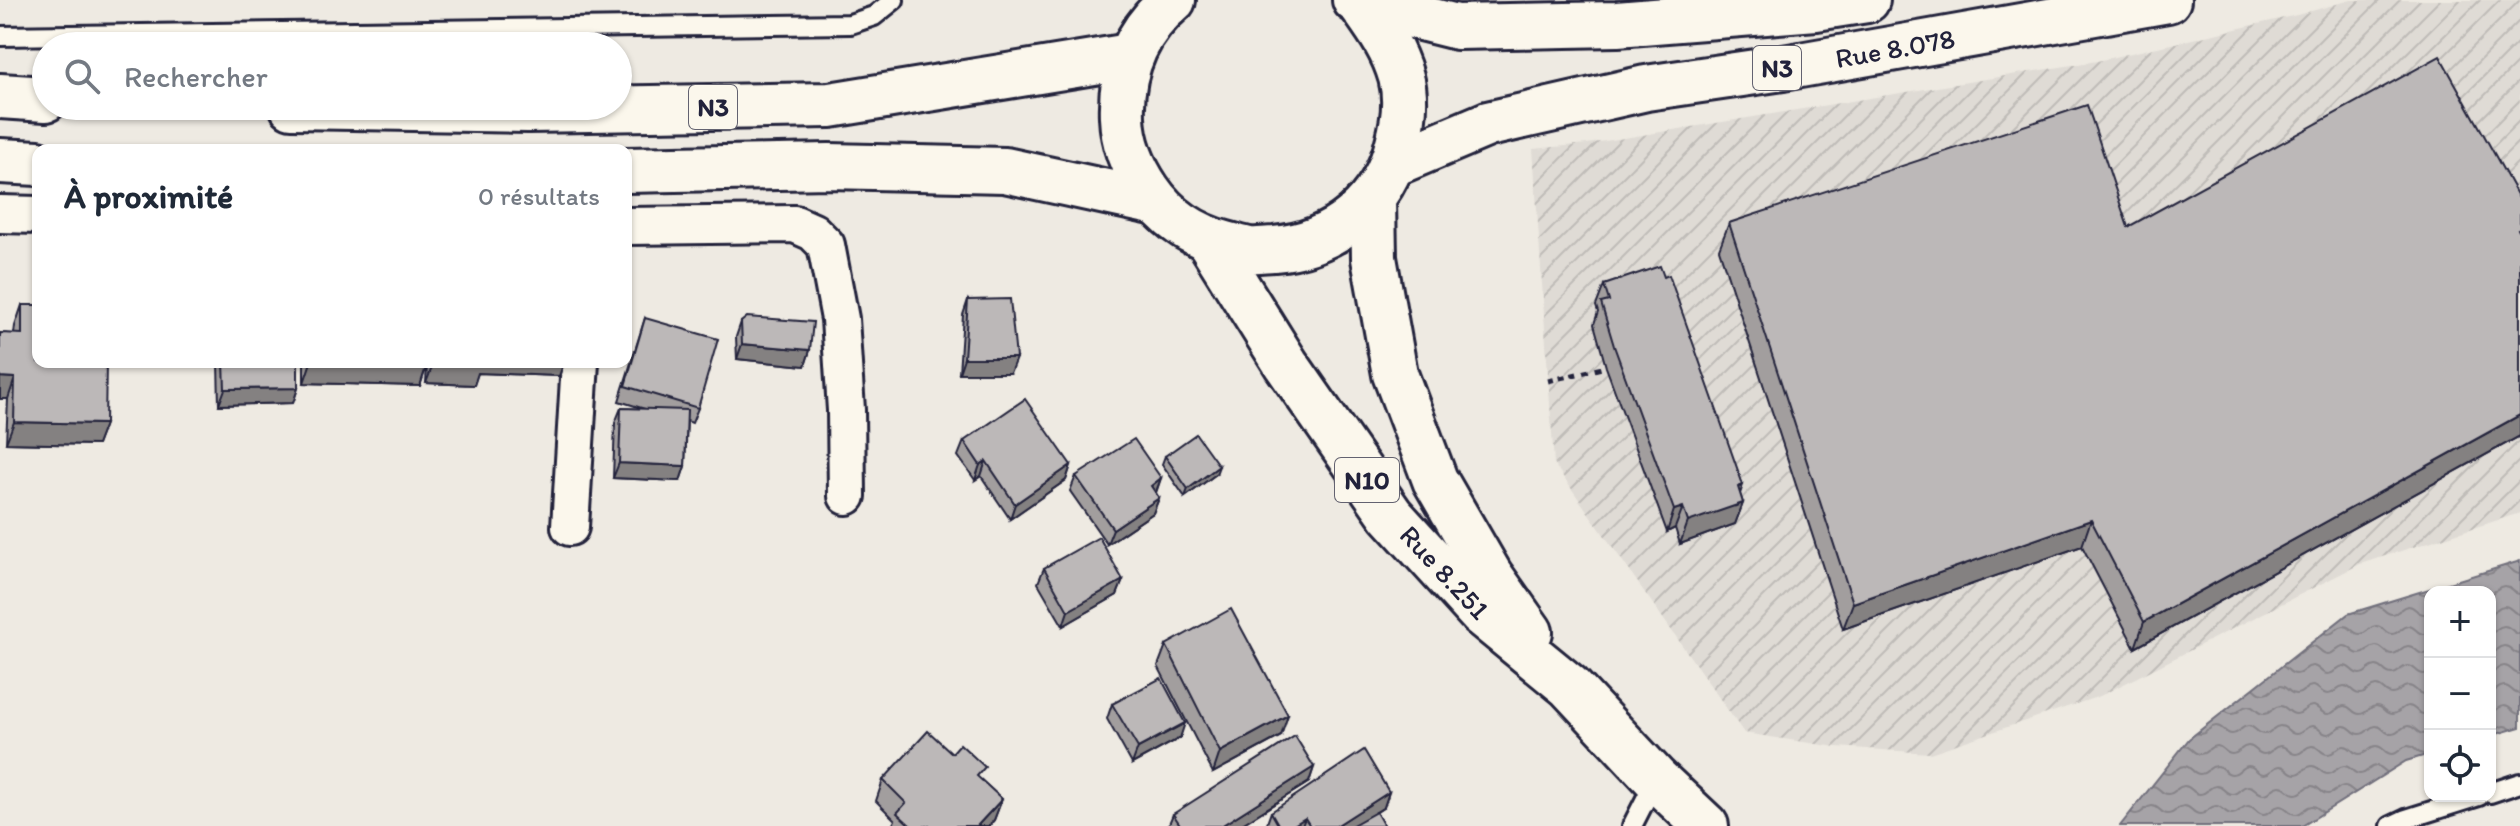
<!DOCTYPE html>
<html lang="fr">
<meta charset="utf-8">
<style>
:root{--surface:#fff;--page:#f2f2f3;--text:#1f2937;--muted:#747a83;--line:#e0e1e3}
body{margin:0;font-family:Itim,sans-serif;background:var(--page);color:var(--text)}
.controls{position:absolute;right:24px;bottom:24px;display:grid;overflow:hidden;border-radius:16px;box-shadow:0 2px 6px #0004}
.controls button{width:72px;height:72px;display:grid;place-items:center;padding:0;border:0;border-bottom:2px solid var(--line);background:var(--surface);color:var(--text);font:40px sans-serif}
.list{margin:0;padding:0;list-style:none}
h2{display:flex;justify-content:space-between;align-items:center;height:104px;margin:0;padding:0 32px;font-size:34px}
h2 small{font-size:26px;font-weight:400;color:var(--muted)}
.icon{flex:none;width:44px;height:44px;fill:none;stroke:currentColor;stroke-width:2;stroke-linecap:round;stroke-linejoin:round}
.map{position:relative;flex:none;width:2520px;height:826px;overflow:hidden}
.search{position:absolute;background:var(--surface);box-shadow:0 2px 6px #0004;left:32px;top:32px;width:600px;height:88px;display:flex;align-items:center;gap:20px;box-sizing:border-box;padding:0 28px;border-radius:44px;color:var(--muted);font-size:30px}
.panel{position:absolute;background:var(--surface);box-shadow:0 2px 6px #0004;left:32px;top:144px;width:600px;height:224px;border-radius:16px}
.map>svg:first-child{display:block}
.industrial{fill:url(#industrial-furrows)}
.water{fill:url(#water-waves);stroke:#716f7c;stroke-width:2}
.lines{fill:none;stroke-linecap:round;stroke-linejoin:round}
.lane-casing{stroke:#22223b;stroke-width:24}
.street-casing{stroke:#22223b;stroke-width:42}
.highway-casing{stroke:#22223b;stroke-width:50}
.path{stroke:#22223b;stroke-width:5;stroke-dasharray:6 6;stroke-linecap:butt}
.lane{stroke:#fbf7ec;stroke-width:18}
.street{stroke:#fbf7ec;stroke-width:36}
.highway{stroke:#fbf7ec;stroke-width:44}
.wall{fill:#a29e9e;stroke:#22223b;stroke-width:2}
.shaded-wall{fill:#848181;stroke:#22223b;stroke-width:2}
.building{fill:#bcb8b8;stroke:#22223b;stroke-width:2}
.labels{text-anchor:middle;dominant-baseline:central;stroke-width:6;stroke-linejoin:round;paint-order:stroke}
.shield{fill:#fbf7ec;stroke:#636270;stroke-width:2}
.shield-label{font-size:26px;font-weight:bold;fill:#22223b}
.street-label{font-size:28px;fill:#22223b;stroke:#fbf7ec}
</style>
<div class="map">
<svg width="2520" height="826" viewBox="0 0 2520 826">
<defs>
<pattern id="industrial-furrows" width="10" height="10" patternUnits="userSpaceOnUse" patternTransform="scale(2)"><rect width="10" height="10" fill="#dfdbd5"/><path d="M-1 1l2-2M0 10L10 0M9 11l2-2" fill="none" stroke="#bfbcb8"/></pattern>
<pattern id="water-waves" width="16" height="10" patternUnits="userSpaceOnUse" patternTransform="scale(2)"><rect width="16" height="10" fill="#a6a3a7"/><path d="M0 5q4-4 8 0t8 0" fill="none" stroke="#878489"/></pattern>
</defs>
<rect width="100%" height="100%" fill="#eeeae2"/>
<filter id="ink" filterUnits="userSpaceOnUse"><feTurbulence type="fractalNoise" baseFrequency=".0125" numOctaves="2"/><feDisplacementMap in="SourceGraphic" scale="16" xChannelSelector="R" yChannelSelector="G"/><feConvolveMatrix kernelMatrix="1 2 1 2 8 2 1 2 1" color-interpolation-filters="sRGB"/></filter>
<g filter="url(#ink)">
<polygon class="industrial" points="2351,0 2520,0 2520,513 2360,564 2100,696 1930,753 1836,747 1744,733 1554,464 1533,149 1587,144 2097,61 2297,15"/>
<polygon class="water" points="2520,561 2520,727 2490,736 2490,592 2430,592 2430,754 2406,761 2302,826 2120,826 2189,739 2348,614"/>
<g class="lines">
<g class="lane-casing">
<g id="lane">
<polyline points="0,36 850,24 874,16 894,0"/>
<polyline points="2490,793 2520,783"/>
<polyline points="1632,826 1656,779"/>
<polyline points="2391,826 2406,819 2479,796"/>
</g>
</g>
<g class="street-casing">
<g id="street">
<polyline points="0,214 38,215"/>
<polyline points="626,226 795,224 813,232 826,245 840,319 846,410 847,496"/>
<polyline points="570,527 580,362"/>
</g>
</g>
<g class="highway-casing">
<g id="highway">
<path d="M 1173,0 C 1136,31 1120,70 1122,117 C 1123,144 1133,168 1148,190 C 1167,218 1194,236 1226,244 C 1234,246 1242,249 1250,250 C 1257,251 1266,249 1274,249 C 1336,244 1384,203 1398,143 C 1404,121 1407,99 1401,77 C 1393,48 1377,27 1360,3 L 1355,0"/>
<polyline points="1360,3 1457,27 1617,24 1816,8 1867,0"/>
<polyline points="0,96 46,99"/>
<polyline points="292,106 528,110 830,105 1130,56"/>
<polyline points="0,161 38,163"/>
<polyline points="1393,164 1488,124 1646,88 1783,68 2168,0"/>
<polyline points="626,170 829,166 1005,170 1157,203"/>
<polyline points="1373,199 1374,258 1395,374 1435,480 1490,575 1530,632"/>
<polyline points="1208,239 1286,364 1391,515 1481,614 1569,686 1656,779 1706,826"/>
</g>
</g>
<polyline class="path" points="1548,381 1606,367"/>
<use href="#lane" class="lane"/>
<use href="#street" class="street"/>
<use href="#highway" class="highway"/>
</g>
<g class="wall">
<polygon points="2520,200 2520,436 2135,648 2082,546 1843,629 1719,249 1729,223 2128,227"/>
<polygon points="1604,285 1740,494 1743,503 1735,524 1680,544 1675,528 1667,532 1606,367 1594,324 1598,312 1596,306"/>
<polygon points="968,300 1010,373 959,373 963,315"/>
<polygon points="22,305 105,424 97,445 6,443 8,399 0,399 0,333 14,334 15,326"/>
<polygon points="645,318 698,408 692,423 687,421 685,466 680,481 613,478 615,423 621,408 645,409 619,401"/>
<polygon points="741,322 810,350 805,366 737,359 736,337"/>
<polygon points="218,362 298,362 298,388 293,403 219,405"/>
<polygon points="304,362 564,362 559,376 478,373 474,385 426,383 427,365 420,386 304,383"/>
<polygon points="964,441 1071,465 1066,480 1010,519 981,476 975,480 958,456"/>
<polygon points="1165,456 1216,474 1185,497 1162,464"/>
<polygon points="1076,476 1161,478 1156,493 1159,498 1153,513 1107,544 1070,491"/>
<polygon points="1044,568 1123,580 1117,595 1063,626 1038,583"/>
<polygon points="1166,645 1281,736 1213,773 1158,666"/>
<polygon points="1112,704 1180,738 1132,764 1107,719"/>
<polygon points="1314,767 1309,782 1239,826 1168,826 1173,814"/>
<polygon points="980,779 1002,799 994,820 989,826 892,826 895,820 876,801 883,780"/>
<polygon points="1389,792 1384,807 1374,814 1384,826 1266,826 1271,812"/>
</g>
<g class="shaded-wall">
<polygon points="742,344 810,350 805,366 737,359"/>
<polygon points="964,358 1016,358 1010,373 959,373"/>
<polygon points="311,362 427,364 420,386 304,383"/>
<polygon points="434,362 564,362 559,376 478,373 474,385 426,383"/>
<polygon points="0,377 15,378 8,399 0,399"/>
<polygon points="298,388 293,403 219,405 225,389"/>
<polygon points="2520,415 2520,436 2135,648 2144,622"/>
<polygon points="14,422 105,424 97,445 6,443"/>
<polygon points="986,461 981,476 975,480 980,465"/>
<polygon points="619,463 685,466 680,481 613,478"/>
<polygon points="1071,465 1066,480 1010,519 1015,504"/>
<polygon points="1219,466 1216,474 1185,497 1188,489"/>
<polygon points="1161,478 1155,494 1151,486"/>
<polygon points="1743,485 1736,506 1743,503 1735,524 1680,544 1688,522 1738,487"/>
<polygon points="1159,498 1153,513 1107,544 1113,529"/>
<polygon points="1683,507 1675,528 1667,532 1674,510"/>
<polygon points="2091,520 2082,546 1843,629 1853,603"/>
<polygon points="1123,580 1117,595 1063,626 1068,611"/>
<polygon points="1288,715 1281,736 1213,773 1220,752"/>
<polygon points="1185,723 1180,738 1132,764 1138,748"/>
<polygon points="1314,767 1309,782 1239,826 1221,826"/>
<polygon points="1389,792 1384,807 1354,826 1336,826"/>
<polygon points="1002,799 994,820 989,826 977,826"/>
<polygon points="1305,818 1302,826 1292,826"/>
</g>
<g class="building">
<polygon points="2440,56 2520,200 2520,228 2518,229 2520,233 2520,415 2144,622 2091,520 1853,603 1729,223 2087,105 2128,227"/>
<polygon points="1660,266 1664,277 1669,275 1743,485 1738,487 1743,503 1688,522 1683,507 1674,510 1614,346 1601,303 1609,301 1604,285"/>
<polygon points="1010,299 1016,358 964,358 968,300"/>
<polygon points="22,305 38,305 38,362 106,362 105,424 14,422 15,378 0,377 0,333 22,334"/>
<polygon points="747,317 813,322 810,350 742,344 741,322"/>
<polygon points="645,318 718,339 698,408 625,386"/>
<polygon points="224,362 298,362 298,388 225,389"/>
<polygon points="332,362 427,362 427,364"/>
<polygon points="434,362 482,362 481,364"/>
<polygon points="1025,399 1071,465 1015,504 986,461 980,465 964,441"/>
<polygon points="621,408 687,410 685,466 619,463"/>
<polygon points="1196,434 1219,466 1188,489 1165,456"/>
<polygon points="1134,439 1161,478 1151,486 1159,498 1113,529 1076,476"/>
<polygon points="1099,537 1123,580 1068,611 1044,568"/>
<polygon points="1231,609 1288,715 1220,752 1166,645"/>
<polygon points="1161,678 1185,723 1138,748 1112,704"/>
<polygon points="928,731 952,753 960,744 985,767 977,776 1002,799 977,826 911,826 897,813 906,803 883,780"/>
<polygon points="1295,736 1314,767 1221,826 1181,826 1173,814"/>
<polygon points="1364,750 1389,792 1336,826 1310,826 1305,818 1292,826 1279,826 1271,812"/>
<polygon points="1376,812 1384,826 1351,826"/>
</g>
</g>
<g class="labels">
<g class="shield">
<rect x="1753" y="46" width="48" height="44" rx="6"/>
<rect x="689" y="85" width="48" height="44" rx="6"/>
<rect x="1335" y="458" width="64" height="44" rx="6"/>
</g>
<g class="shield-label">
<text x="1777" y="68">N3</text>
<text x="713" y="107">N3</text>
<text x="1367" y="480">N10</text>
</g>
<g class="street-label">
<text transform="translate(1895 48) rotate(-10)">Rue 8.078</text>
<text transform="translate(1445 572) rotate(47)">Rue 8.251</text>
</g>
</g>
</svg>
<div class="controls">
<button>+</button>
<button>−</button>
<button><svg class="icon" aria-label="locate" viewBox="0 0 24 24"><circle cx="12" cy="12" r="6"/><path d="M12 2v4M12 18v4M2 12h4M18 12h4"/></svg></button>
</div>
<div class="search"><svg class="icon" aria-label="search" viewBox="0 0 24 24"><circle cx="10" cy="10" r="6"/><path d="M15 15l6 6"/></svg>Rechercher</div>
<section class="panel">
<h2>À proximité<small>0 résultats</small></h2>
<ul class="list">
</ul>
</section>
</div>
